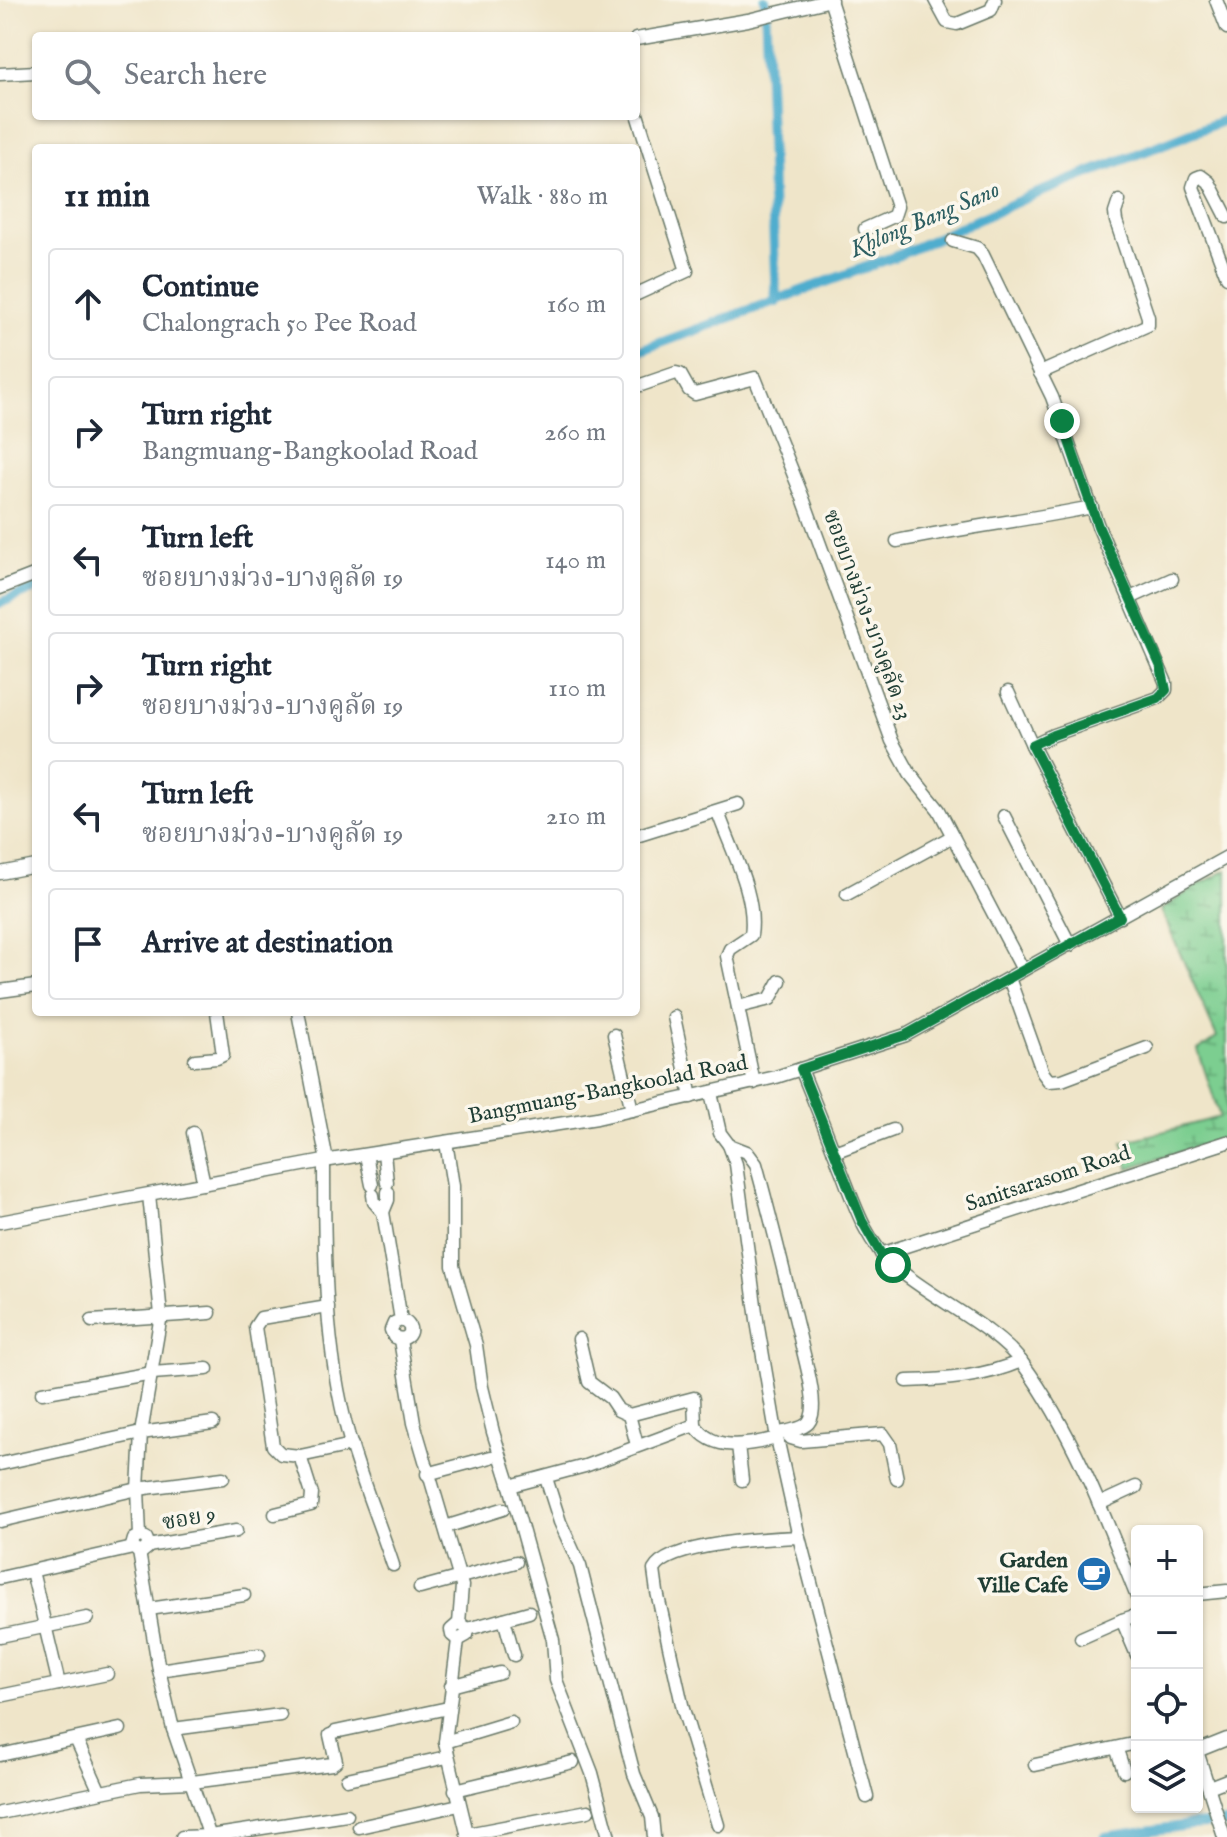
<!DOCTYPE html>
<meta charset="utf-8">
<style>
:root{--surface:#fff;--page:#f6f6f7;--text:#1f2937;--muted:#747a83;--line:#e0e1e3}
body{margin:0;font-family:"IM FELL English","Noto Serif Thai",serif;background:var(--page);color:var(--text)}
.controls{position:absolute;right:24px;bottom:24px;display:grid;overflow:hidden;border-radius:8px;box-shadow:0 2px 6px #0004}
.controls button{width:72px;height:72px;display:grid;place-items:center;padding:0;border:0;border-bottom:2px solid var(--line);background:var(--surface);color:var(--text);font:40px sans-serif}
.stop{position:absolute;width:24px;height:24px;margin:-18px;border:6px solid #0b8043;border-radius:50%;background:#fff}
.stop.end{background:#0b8043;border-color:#fff;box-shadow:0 2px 8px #0008}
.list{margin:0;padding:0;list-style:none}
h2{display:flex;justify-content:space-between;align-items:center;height:104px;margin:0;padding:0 32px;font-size:34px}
h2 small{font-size:26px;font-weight:400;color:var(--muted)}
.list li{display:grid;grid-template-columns:52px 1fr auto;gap:24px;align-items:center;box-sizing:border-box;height:112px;margin:0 16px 16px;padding:0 16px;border:2px solid var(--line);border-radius:8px}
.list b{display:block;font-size:30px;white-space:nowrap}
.list p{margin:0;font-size:26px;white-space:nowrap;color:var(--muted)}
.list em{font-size:26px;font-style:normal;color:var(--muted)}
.icon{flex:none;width:44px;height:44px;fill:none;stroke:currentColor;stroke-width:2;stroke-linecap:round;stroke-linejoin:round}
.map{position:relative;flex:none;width:1227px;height:1837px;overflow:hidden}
.search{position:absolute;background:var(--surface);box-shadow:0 2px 6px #0004;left:32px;top:32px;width:608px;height:88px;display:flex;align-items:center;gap:20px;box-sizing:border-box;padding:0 28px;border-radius:8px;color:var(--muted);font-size:30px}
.panel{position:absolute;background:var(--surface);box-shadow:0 2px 6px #0004;left:32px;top:144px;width:608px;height:872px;border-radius:8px}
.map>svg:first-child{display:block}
.wetland{fill:url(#wetland-marsh);stroke:#4d8662;stroke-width:2}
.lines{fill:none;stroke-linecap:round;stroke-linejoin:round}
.canal{stroke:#50adce;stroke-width:10}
.minor-casing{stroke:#687868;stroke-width:15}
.minor{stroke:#fff;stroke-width:12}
.route{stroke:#0b8043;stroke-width:10}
.labels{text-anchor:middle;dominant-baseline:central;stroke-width:7;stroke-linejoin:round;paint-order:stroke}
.street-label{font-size:22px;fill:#1f3d34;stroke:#fbf7ec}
.poi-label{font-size:22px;font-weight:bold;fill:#1f3d34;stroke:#fbf7ec;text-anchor:end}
.water-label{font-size:24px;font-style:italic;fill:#2e5f62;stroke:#fbf7ec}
</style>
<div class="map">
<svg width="1227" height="1837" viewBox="0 0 1227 1837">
<defs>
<pattern id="wetland-marsh" width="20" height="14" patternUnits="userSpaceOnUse" patternTransform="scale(2)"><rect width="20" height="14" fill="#7bce90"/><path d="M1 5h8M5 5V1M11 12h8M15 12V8" fill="none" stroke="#64a876"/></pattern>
</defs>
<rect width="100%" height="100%" fill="#fbf7ec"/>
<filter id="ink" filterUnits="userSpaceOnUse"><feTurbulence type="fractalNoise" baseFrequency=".0125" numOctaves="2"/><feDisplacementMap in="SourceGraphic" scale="16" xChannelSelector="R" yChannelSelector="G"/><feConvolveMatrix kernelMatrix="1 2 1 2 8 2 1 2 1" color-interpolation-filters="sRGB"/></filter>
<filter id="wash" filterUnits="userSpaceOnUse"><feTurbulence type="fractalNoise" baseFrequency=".006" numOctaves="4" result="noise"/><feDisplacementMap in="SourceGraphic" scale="32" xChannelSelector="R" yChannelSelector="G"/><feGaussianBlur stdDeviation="1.8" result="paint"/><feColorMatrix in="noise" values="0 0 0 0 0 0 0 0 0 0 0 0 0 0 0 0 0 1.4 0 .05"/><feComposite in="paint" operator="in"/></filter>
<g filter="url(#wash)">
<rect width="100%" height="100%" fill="#efe5c9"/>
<polygon class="wetland" points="1227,870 1227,1137 1129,1168 1123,1142 1220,1117 1198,1050 1217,1037 1161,910 1198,885"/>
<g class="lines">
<g class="canal">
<polyline points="765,0 776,302"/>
<polyline points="636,352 899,255 1028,197 1227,119"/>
<polyline points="0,603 36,588"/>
<polyline points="1105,1837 1189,1825 1227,1823"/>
</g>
</g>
</g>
<g filter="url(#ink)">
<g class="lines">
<g class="minor-casing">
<g id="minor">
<polyline points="830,0 897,207 894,216 865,229"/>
<polyline points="935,0 947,22 957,24 991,10 995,0"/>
<polyline points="1216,0 1227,28"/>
<polyline points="636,39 748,20 831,0"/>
<polyline points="0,74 36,72"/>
<polyline points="636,111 687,271 637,294"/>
<polyline points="1227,217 1209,182 1201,176 1196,178 1193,187 1227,277"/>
<polyline points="953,241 977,248 983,255 1052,397 1098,526 1166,683 1166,690 1158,698 1053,735 1032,745 1120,917"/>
<polyline points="1040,373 1148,325 1148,317 1116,221 1115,213 1119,201"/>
<polyline points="641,385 676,373 680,374 689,390 695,394 755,378 803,498 892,741 910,774 939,810 1023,970"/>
<path d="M 897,541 C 961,528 1027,520 1092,507"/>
<polyline points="0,588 36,574"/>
<polyline points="1130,598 1172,579"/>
<polyline points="1008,692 1032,745"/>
<path d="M 718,812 C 731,850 757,895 751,935 L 730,949 L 727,956 L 754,1083"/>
<polyline points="1004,816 1070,945"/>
<polyline points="636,836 738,804"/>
<polyline points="0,873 36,866"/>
<polyline points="847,894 953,836"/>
<polyline points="1009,978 1043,1073 1049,1081 1062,1080 1147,1048"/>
<polyline points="0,991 36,986"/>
<polyline points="738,1007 770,999 780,981"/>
<polyline points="298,1012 327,1161"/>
<polyline points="674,1017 691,1097"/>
<polyline points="614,1035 632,1110"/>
<polyline points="195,1060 217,1058 223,1055 217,1012"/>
<path d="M 801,1069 C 814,1101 827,1133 839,1165 C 853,1199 864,1240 893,1265 C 929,1297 996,1327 1023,1364 C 1074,1434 1105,1517 1137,1597"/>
<polyline points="711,1093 720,1133 729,1145 736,1164 758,1327 777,1438 799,1537 867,1797"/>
<polyline points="193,1133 204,1184"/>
<polyline points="446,1142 453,1186 453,1266 476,1345 482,1387 493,1432 510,1486 585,1466 695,1425 694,1398 629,1415 618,1410 610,1398 589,1382 579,1339"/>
<path d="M 729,1145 L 747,1152 L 756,1164 C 772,1222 786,1280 800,1338 C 804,1357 818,1401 811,1418 C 808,1428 795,1429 785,1432"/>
<polyline points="384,1152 387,1183"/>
<polyline points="834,1152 893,1130"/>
<polyline points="366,1155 372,1185"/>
<path d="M 324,1161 C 324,1252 324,1348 349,1437 C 361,1480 379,1522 393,1565"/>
<path d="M 373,1195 L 374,1202 L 383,1212 L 401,1320 C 418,1326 409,1344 394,1337 L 391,1330 L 394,1323 L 401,1320"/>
<polyline points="383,1212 388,1200 388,1192"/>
<polyline points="0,1222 324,1161 597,1118 776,1077 906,1035 1227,857"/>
<polyline points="881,1254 1227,1142"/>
<polyline points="92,1321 210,1313"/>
<polyline points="400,1340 414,1423 462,1586 459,1623 451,1630 452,1635 458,1640 467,1635 468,1629 459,1623"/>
<path d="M 907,1381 C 946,1380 984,1377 1021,1361"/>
<polyline points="42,1393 152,1373 207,1369"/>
<polyline points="629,1415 637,1445"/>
<path d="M 695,1425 C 713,1453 750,1445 777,1438"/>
<polyline points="779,1433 785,1432 791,1438 801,1441 883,1434 890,1444 897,1479"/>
<polyline points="738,1445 742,1480"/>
<polyline points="300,1456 281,1454 273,1446 255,1327 261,1318 328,1307"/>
<polyline points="0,1464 141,1433 213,1423"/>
<polyline points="427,1474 491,1457"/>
<polyline points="546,1478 560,1522 580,1566 634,1774 652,1817 654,1837"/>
<polyline points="510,1486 553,1640 556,1680 592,1773 609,1837"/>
<polyline points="1099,1504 1136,1487"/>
<polyline points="275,1514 311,1505 312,1494 300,1456 352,1445"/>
<polyline points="0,1521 138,1489 223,1478"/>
<polyline points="445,1527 503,1509"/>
<polyline points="140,1536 134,1539 132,1546 137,1551 142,1552 147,1548 148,1543 146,1538 140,1536 138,1489 141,1433 161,1315 149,1195"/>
<polyline points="148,1546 236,1531"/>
<polyline points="139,1552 159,1670 173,1729 210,1837"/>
<polyline points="32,1571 59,1684"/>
<polyline points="0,1578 133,1548"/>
<polyline points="420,1588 516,1562"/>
<polyline points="1197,1594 1227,1591"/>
<polyline points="149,1609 244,1595"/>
<polyline points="1137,1615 1122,1620 1137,1655"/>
<polyline points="504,1619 514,1655"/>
<polyline points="468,1629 529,1612"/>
<polyline points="0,1636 87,1618"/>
<polyline points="1081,1638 1122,1620"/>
<polyline points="458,1640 445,1742 468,1837"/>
<polyline points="159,1670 259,1655"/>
<polyline points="451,1686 500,1673"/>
<polyline points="0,1696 107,1674"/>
<polyline points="173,1729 280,1715"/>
<polyline points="335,1732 448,1708"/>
<polyline points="76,1739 100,1792"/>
<polyline points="445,1742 511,1722"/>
<polyline points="1117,1750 1124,1771"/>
<polyline points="1197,1751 1224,1837"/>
<polyline points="1197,1751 1227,1739"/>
<polyline points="0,1755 120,1729"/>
<polyline points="1035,1765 1137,1743"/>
<polyline points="347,1779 447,1757"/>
<polyline points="1209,1787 1227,1780"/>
<polyline points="455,1790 573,1762"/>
<polyline points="0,1813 140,1784 192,1782 332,1764 336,1761 330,1735"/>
<path d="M 718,1825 L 683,1709 L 657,1592 L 654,1570 C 668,1543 770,1538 799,1537"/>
<polyline points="359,1827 459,1805"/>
<polyline points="467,1834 588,1811"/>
<polyline points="182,1837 210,1836 347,1815"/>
</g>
</g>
<use href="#minor" class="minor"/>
</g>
</g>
<g class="lines" filter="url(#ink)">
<polyline class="route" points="893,1265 881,1254 862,1221 801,1069 906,1035 1120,917 1032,745 1053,735 1158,698 1166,690 1161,667 1098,526 1062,421"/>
</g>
<defs>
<g id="cafe-disc" transform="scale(1.8)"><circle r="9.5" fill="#1f6fb2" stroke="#fbf7ec"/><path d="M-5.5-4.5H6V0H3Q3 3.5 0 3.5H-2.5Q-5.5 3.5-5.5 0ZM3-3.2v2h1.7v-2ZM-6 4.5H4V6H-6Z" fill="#fff"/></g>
</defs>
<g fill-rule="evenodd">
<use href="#cafe-disc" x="1094" y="1574"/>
</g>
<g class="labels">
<g class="street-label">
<text transform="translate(867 615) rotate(70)">ซอยบางม่วง-บางคูลัด 23</text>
<text transform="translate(608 1090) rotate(-11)">Bangmuang-Bangkoolad Road</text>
<text transform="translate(1048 1179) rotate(-18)">Sanitsarasom Road</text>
<text transform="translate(189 1519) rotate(-10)">ซอย 9</text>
</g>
<g class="poi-label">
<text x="1068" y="1561">Garden<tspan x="1068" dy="25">Ville Cafe</tspan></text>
</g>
<g class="water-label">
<text transform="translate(925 220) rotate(-23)">Khlong Bang Sano</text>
</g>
</g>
</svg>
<div class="controls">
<button>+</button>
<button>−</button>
<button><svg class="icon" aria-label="locate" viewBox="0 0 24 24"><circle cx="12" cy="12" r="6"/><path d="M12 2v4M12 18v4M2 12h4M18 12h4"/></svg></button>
<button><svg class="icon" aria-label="layers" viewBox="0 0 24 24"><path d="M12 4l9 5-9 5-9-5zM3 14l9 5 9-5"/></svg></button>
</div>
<div class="stop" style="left:893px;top:1265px"></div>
<div class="stop end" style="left:1062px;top:421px"></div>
<div class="search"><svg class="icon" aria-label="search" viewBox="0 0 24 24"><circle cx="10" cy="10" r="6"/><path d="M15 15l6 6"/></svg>Search here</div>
<section class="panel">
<h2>11 min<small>Walk · 880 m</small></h2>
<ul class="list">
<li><svg class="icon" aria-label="ahead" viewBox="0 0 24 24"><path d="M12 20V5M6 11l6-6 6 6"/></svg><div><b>Continue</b><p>Chalongrach 50 Pee Road</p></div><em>160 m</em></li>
<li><svg class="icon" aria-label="right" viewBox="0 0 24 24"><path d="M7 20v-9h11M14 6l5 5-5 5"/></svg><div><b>Turn right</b><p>Bangmuang-Bangkoolad Road</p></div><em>260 m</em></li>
<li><svg class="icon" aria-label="left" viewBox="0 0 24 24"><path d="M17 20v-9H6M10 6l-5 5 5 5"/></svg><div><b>Turn left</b><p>ซอยบางม่วง-บางคูลัด 19</p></div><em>140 m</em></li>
<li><svg class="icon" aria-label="right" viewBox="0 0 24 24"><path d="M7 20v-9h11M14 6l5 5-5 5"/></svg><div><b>Turn right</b><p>ซอยบางม่วง-บางคูลัด 19</p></div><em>110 m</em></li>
<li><svg class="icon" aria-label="left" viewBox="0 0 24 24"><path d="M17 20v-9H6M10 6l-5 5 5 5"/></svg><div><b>Turn left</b><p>ซอยบางม่วง-บางคูลัด 19</p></div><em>210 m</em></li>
<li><svg class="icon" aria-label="arrive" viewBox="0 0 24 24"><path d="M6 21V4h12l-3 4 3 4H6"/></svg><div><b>Arrive at destination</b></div></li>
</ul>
</section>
</div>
